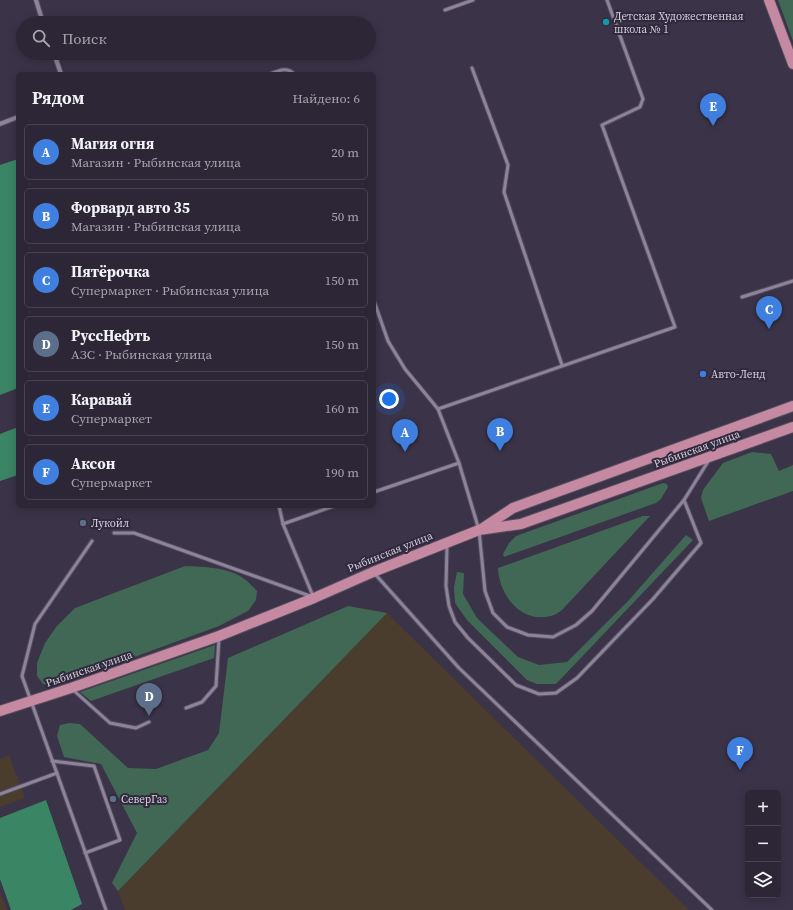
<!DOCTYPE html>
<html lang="ru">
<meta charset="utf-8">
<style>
:root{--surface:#2c2636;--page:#383242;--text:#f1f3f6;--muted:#a6a5ad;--line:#484351;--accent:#58cec0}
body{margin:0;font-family:"Source Serif 4",serif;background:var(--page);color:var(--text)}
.controls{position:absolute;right:12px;bottom:12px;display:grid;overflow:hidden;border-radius:6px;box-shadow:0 2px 10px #0003}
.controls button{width:36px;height:36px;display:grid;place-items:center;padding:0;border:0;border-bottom:1px solid var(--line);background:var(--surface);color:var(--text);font:20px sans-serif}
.you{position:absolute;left:389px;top:399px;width:14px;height:14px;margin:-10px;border:3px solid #fff;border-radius:50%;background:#1a73e8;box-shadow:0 0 0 6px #1a73e833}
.badge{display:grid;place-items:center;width:26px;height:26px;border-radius:50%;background:var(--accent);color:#fff;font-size:13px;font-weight:700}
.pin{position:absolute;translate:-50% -33px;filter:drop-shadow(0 1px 2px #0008)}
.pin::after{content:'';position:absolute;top:21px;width:14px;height:12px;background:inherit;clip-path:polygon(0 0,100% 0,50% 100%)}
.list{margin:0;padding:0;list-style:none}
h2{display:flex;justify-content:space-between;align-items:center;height:52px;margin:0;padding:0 16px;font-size:17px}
h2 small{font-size:13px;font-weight:400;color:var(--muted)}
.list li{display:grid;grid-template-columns:26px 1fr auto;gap:12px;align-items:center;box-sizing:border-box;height:56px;margin:0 8px 8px;padding:0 8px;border:1px solid var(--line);border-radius:6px}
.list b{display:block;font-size:15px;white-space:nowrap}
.list p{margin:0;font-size:13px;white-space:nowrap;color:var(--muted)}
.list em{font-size:13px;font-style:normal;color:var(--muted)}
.icon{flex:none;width:22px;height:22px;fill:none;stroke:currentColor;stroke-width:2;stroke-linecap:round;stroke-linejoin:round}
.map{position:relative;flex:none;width:793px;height:910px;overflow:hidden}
.search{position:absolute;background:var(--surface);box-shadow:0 2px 10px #0003;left:16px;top:16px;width:360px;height:44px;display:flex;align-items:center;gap:10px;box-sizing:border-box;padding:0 14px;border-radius:22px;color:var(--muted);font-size:15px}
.panel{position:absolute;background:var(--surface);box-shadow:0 2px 10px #0003;left:16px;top:72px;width:360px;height:436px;border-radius:6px}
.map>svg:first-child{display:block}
.industrial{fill:#4a3d2e}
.green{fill:#406855}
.forest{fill:#3a8564}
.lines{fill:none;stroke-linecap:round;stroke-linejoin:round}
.service-casing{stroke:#554e5e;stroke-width:5}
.minor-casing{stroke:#554e5e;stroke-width:6}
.primary-casing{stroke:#554e5e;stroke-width:12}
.service{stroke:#8d849c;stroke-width:3}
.minor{stroke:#8d849c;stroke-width:4}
.primary{stroke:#c589a1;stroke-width:10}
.culture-dot{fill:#0f9aa8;stroke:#31293d;stroke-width:1.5}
.shop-dot{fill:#3f7fe0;stroke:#31293d;stroke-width:1.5}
.service-dot{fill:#5c6f8a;stroke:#31293d;stroke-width:1.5}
.labels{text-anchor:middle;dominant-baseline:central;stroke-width:4;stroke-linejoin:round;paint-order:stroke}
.poi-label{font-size:11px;fill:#d5d0dd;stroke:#31293d;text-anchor:start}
.street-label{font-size:11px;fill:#d5d0dd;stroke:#31293d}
</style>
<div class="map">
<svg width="793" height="910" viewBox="0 0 793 910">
<rect width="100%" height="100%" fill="#3b3348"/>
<g class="industrial">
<polygon points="387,613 689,910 125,910 118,891"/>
<polygon points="9,755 25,798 0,807 0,759"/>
<polygon points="0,891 7,910 0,910"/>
</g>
<g class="green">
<polygon points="778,0 793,0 793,41"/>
<polygon points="752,452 771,454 779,471 793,465 793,491 709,521 701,498 703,490 723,463"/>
<polygon points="663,483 667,484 668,487 661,499 656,503 504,557 503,554 509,543 516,536"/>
<path d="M 643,516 L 650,516 L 562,610 C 559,612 555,615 551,616 C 521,624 499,595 498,568 Z"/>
<polygon points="686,535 693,540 556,684 537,684 527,680 467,620 455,603 454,587 457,572 464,573 463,594 477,618 518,657 539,665 567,662 629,600"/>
<path d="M 185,566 C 203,567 228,567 243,578 C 248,581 253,587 257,591 L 256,600 L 248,611 L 219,626 L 55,686 L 43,684 L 37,676 L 37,663 L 45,643 L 57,626 L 75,608 Z"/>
<polygon points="348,606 387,613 118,891 112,883 137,833 101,764 64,757 57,736 60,725 69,723 80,724 128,768 156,769 208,750 219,733 228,658"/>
<polygon points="215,645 214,658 91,701 80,692"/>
</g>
<g class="forest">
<polygon points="18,159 18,388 0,395 0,165"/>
<polygon points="18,427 18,475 0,481 0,434"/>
<polygon points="46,800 82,904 71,910 11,910 0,879 0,818"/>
</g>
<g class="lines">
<g class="service-casing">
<g id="service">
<polyline points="607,0 643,99 640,107 602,125 675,327 438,409 459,463 479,530 485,591 493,613 507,627 528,635 553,637 576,625 592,611 684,500 709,460"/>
<polyline points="445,10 473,0"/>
<polyline points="472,68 508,165 504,192 562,365"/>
<path d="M 270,74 C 278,71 287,66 294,74"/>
<polyline points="742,297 793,281"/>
<polyline points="374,301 388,341 405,369 438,409"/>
<polyline points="374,492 459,463"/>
<polyline points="279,506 283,524 313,596"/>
<polyline points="283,524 334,506"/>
<polyline points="114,533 134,533 310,596"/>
<polyline points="92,541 35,624 22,676 106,910"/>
<polyline points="447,546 446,586 449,606 455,622 468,638 516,685 539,694 556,693 577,678 653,599 701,543 684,500"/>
<polyline points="375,574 459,668 712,910"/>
<polyline points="72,689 110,723 136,728 149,722"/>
<polyline points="186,708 202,702 216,686 219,638"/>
<polyline points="52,761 94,766 120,840 85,853"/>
<polyline points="0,794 57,773"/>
</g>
</g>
<g class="minor-casing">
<g id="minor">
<polyline points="36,0 43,23"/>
<polyline points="54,53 61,74"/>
<polyline points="0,124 18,117"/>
</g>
</g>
<g class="primary-casing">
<g id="primary">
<polyline points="769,0 793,64"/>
<polyline points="483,528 513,508 793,406"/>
<polyline points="0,711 71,688 219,636 314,598 373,572 479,530 521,524 793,427"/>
</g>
</g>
<use href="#service" class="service"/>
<use href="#minor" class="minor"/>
<use href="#primary" class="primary"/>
</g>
<circle class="culture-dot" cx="606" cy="22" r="4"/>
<circle class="shop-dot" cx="703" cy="374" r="4"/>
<g class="service-dot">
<circle cx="83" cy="523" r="4"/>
<circle cx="113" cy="799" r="4"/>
</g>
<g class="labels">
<g class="poi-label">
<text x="614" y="16">Детская Художественная<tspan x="614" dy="13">школа № 1</tspan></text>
<text x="711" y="374">Авто-Ленд</text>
<text x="91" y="523">Лукойл</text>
<text x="121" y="799">СеверГаз</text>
</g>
<g class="street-label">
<text transform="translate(697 449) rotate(-20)">Рыбинская улица</text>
<text transform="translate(390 552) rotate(-22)">Рыбинская улица</text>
<text transform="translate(89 669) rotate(-19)">Рыбинская улица</text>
</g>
</g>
</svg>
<div class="controls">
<button>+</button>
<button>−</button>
<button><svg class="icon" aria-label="layers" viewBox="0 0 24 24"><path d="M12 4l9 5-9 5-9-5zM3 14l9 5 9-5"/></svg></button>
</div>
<div class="you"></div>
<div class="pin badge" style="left:405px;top:452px;background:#3f7fe0">A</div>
<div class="pin badge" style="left:500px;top:451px;background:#3f7fe0">B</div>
<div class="pin badge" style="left:769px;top:329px;background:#3f7fe0">C</div>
<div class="pin badge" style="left:149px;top:716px;background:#5c6f8a">D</div>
<div class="pin badge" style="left:713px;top:126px;background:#3f7fe0">E</div>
<div class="pin badge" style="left:740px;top:770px;background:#3f7fe0">F</div>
<div class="search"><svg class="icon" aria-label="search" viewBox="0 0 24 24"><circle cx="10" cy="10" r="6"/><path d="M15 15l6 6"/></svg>Поиск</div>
<section class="panel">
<h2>Рядом<small>Найдено: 6</small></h2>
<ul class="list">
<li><span class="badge" style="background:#3f7fe0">A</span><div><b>Магия огня</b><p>Магазин · Рыбинская улица</p></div><em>20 m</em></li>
<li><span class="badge" style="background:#3f7fe0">B</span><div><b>Форвард авто 35</b><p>Магазин · Рыбинская улица</p></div><em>50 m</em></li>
<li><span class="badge" style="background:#3f7fe0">C</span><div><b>Пятёрочка</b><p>Супермаркет · Рыбинская улица</p></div><em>150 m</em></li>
<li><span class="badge" style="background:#5c6f8a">D</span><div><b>РуссНефть</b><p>АЗС · Рыбинская улица</p></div><em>150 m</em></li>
<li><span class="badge" style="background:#3f7fe0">E</span><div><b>Каравай</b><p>Супермаркет</p></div><em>160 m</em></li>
<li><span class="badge" style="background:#3f7fe0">F</span><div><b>Аксон</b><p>Супермаркет</p></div><em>190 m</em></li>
</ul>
</section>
</div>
